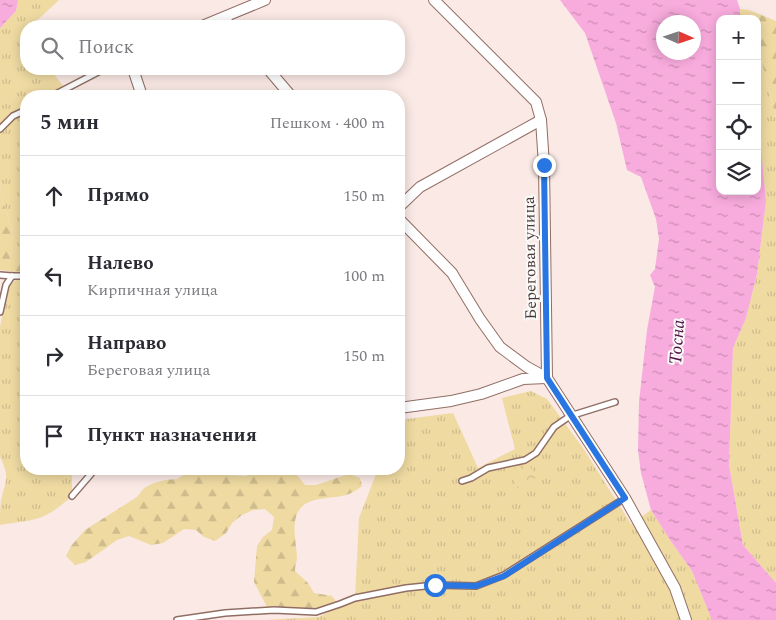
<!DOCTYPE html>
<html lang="ru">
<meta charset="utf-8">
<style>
:root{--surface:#fff;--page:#f7f7f7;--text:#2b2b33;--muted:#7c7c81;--line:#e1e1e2}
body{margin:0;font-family:Spectral,serif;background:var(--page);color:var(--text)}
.controls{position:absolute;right:15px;top:15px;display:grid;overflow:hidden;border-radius:10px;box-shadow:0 2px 12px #0003}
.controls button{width:45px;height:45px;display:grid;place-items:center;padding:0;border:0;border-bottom:1px solid var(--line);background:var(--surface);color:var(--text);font:25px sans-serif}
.compass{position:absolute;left:656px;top:15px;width:45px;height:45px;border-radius:50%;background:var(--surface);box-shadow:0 2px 12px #0003;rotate:93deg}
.stop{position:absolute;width:15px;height:15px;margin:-11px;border:4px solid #2975e1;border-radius:50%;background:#fff}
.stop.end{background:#2975e1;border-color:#fff;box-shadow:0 1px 5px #0008}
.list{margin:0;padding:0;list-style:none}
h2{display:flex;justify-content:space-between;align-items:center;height:65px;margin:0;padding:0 20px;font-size:21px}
h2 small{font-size:16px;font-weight:400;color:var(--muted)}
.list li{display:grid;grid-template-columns:32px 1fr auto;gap:15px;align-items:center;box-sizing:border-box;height:80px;padding:0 20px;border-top:1px solid var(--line)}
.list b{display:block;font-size:19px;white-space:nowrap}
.list p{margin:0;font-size:16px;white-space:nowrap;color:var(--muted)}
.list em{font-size:16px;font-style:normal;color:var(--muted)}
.icon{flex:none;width:28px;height:28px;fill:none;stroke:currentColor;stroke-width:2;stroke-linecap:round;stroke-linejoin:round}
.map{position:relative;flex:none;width:776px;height:620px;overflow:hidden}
.search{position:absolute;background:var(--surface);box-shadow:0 2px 12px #0003;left:20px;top:20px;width:385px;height:55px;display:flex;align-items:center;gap:12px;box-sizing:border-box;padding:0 18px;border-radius:20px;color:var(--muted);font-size:19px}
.panel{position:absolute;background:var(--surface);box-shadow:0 2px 12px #0003;left:20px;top:90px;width:385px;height:385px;border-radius:20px}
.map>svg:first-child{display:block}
.grass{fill:url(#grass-tufts)}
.forest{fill:url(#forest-firs)}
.park{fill:url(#park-crowns)}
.water{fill:url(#water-ripples);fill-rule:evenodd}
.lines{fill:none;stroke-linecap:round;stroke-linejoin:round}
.service-casing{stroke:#916e65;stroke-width:8}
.minor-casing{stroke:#916e65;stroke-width:12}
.service{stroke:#fff;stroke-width:5}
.minor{stroke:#fff;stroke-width:10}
.route{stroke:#2975e1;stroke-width:6}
.labels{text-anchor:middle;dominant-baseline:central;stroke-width:4;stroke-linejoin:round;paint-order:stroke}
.street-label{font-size:16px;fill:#493934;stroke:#fafafa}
.water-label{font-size:18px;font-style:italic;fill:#531142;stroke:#fafafa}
</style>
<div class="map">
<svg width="776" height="620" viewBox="0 0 776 620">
<defs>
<pattern id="grass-tufts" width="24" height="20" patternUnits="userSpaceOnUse" patternTransform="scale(1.25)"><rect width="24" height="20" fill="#efdaa2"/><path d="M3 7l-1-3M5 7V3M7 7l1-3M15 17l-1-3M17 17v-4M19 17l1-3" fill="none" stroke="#cebc8c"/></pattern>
<pattern id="forest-firs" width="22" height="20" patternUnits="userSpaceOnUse" patternTransform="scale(1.25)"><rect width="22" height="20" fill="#efdaa2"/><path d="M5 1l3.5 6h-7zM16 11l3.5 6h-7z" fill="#cebc8c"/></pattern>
<pattern id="park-crowns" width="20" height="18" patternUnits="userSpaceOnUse" patternTransform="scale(1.25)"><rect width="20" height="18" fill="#efdaa2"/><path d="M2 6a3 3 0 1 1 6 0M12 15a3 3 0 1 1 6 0" fill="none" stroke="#cebc8c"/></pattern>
<pattern id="water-ripples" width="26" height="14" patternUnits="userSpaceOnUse" patternTransform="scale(1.25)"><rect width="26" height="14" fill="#f8abdd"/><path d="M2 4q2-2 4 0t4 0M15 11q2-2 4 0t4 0" fill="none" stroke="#cb8cb4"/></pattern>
</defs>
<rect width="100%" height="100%" fill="#fae9e5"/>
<g class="grass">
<polygon points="18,0 59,0 31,26 26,26 26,31 25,33 26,36 26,69 50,69 63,86 64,96 26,96 26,261 10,261 13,232 2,199 0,184 0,28 16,11"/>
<polygon points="740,9 749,10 752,19 740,19"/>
<polygon points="757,43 776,118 776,583 743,545 729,465 733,348 746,318 757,274 766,201 760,139 757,124"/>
<path d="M 16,280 L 26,280 L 26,469 L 72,469 L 72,496 C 64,503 56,510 46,515 C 33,522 15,522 0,525 C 0,517 0,508 1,500 C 6,479 10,478 0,457 L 0,327 L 7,290 L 11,284 Z"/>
<polygon points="531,391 547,399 583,448 631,524 651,510 670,540 692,571 712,620 266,620 319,617 355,598 359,518 378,469 399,469 399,420 453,413 478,468 515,449 502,398"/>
</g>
<g class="forest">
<polygon points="749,10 776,21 776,118 757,43 757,19 752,19"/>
<polygon points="0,184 2,199 13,232 10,261 26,261 26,272 14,272 0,270"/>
<path d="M 261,469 L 292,469 L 305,485 L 316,485 L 349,474 L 360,478 L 362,486 C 358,489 354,492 349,494 C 329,501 300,493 295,521 C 293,533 297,547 297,559 C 296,563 295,567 295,571 L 308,583 L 314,593 L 332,596 L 338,604 L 317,608 L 268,609 L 254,582 L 257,546 L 263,537 L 272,530 L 274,517 L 265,509 L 253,510 L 242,515 L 232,523 L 226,533 L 215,541 L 204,537 L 196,530 L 184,529 L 163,543 L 151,545 L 129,536 L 117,540 L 86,562 L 75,565 L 66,556 L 71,546 L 85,530 L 137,497 L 144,488 L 154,483 L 165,480 L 177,479 L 187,473 L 246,476 Z"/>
</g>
<polygon class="park" points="528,462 536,478 517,488 509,471"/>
<g class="water">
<polygon points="0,0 18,0 16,11 0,28"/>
<path d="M 560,0 L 737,0 L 740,9 L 740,19 L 720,19 L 720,191 L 757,191 L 757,124 L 760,139 L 766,201 L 757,274 L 746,318 L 733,348 L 729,465 L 743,545 L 776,583 L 776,620 L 712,620 L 692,571 L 670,540 L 651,510 L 641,473 L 638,450 L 639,402 L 647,330 L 655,287 L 650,275 L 655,269 L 659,239 L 656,219 L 641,177 L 627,170 L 616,123 L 585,33 ZM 664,22 L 694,22 L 694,52 L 664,52 Z"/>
</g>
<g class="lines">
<g class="service-casing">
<g id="service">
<polyline points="52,96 104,69"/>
<polyline points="0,129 13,116 26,110"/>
<polyline points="0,275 12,276 26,276"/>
<polyline points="0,312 6,285 12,276"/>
<polyline points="462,481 471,478 488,468 525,460 536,453 554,427 570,416 615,402"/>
<polyline points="72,496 91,474 94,469"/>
<polyline points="177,620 225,613 274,610 316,612 340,604 355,598 406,588 435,585 476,586 504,575 625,498"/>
</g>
</g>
<g class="minor-casing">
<g id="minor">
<polyline points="434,0 536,102 541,120 544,165 547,378"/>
<polyline points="223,18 231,26"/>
<polyline points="202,26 265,0"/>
<polyline points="133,69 142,96"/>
<polyline points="268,69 291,96"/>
<polyline points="399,207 420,187 541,120"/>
<polyline points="399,219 452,273 480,319 500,347 527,367 547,378 625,498 675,588 686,620"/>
<polyline points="399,408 451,401 481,394 523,379 546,378"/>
</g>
</g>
<use href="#service" class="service"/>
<use href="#minor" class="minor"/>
</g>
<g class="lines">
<polyline class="route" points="435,585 476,586 504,576 625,498 547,378 544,165"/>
</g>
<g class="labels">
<g class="street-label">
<text transform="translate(530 258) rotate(-91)">Береговая улица</text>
</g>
<g class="water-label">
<text transform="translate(677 342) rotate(-86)">Тосна</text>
</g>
</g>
</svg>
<div class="controls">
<button>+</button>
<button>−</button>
<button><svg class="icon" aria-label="locate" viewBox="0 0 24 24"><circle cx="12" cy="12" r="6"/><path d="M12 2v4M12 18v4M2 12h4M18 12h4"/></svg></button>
<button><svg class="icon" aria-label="layers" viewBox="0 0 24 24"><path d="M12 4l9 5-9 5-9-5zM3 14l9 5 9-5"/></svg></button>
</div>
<svg class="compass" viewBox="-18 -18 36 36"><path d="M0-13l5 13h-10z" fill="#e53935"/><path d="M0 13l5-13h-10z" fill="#7c7c81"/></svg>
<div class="stop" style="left:435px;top:585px"></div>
<div class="stop end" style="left:544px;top:165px"></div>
<div class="search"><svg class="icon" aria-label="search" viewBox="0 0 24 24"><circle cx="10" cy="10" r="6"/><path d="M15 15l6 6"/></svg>Поиск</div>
<section class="panel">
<h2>5 мин<small>Пешком · 400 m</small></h2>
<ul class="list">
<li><svg class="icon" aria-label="ahead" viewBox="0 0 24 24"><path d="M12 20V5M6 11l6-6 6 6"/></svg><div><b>Прямо</b></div><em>150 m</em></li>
<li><svg class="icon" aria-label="left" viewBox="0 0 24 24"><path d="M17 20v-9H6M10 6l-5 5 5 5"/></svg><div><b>Налево</b><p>Кирпичная улица</p></div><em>100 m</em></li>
<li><svg class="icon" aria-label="right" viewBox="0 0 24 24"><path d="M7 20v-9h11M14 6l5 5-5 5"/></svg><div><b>Направо</b><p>Береговая улица</p></div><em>150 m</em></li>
<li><svg class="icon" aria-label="arrive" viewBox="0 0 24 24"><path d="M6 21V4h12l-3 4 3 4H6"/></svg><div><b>Пункт назначения</b></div></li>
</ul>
</section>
</div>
